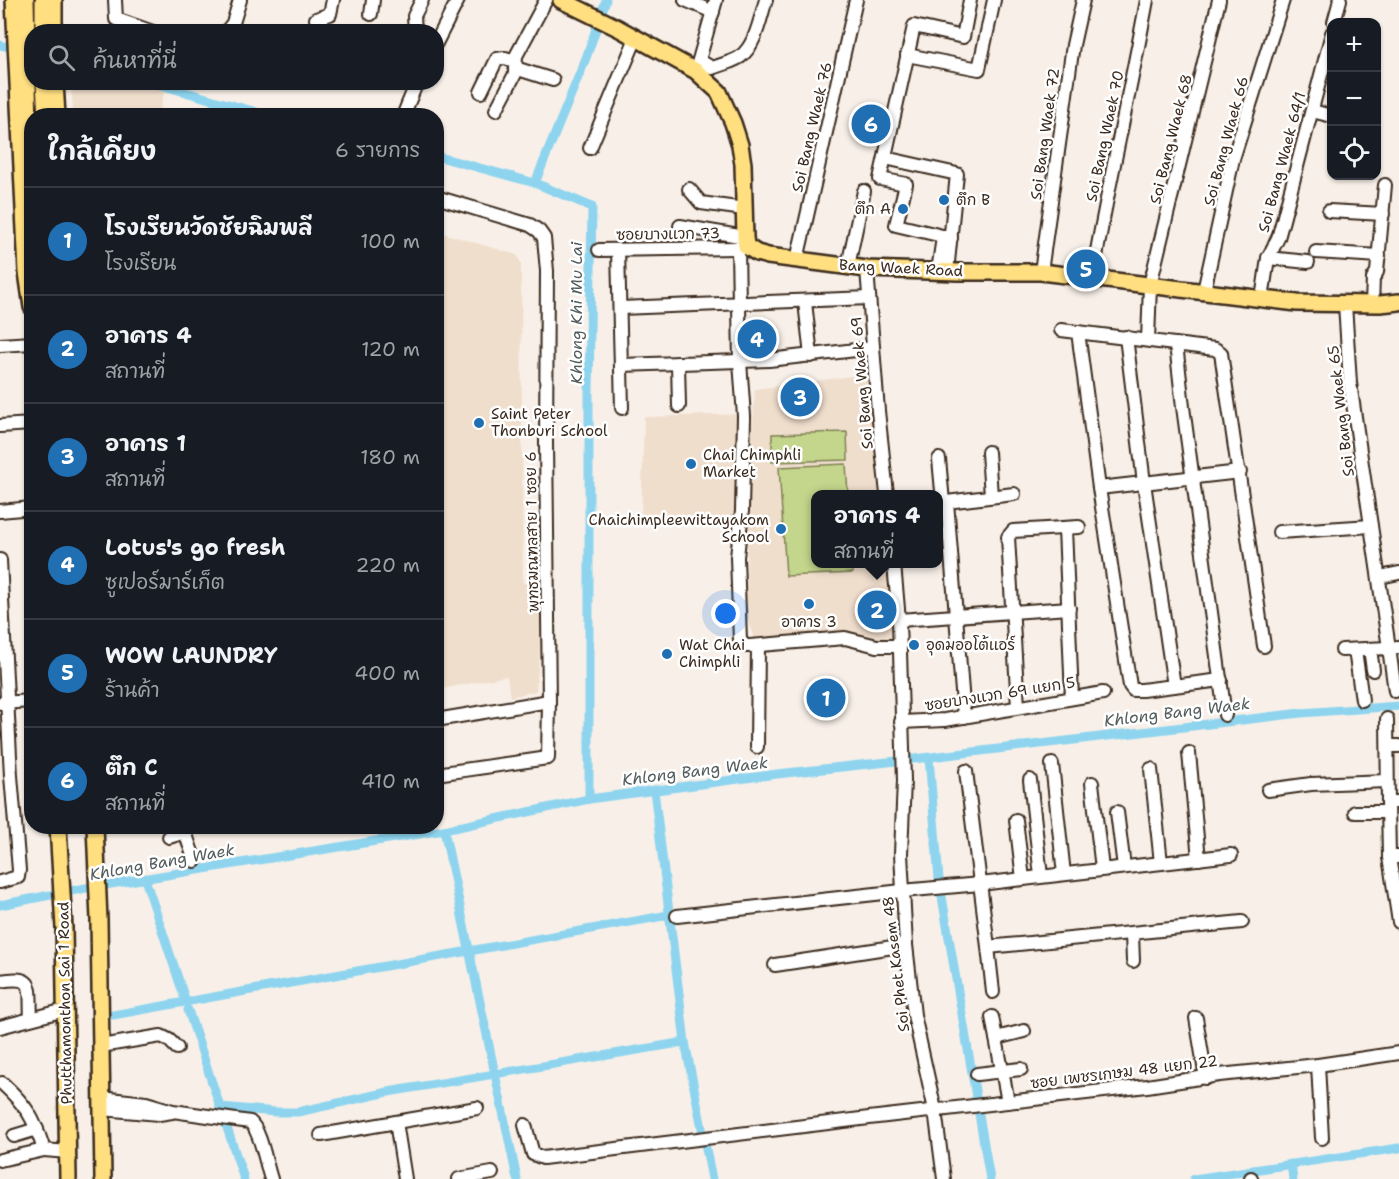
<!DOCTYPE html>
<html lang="th">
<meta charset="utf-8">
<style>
:root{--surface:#171b24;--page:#20242c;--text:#f1f3f6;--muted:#9ea1a6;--line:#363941;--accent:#1f6fb2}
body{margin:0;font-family:"Shantell Sans","Playpen Sans Thai",sans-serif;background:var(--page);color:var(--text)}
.controls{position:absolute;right:18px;top:18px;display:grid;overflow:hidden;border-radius:12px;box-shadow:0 2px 4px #0004}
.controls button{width:54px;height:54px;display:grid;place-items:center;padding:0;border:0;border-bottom:2px solid var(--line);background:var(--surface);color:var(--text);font:30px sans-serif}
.you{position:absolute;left:726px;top:614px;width:21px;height:21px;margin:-15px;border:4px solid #fff;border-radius:50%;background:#1a73e8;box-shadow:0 0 0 9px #1a73e833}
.badge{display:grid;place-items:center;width:39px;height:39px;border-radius:50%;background:var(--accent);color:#fff;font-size:20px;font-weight:700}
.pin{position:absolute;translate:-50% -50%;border:3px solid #fff;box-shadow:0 2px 6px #0006}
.popup{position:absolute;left:811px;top:490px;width:132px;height:78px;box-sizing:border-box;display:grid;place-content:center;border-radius:12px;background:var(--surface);filter:drop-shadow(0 2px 4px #0005);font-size:20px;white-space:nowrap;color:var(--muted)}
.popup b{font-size:22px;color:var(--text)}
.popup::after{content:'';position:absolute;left:50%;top:100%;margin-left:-12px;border:12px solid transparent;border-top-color:var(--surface)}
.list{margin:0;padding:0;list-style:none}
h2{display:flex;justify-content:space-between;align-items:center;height:78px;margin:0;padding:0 24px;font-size:26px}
h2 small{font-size:20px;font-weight:400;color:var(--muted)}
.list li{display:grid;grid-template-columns:39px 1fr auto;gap:18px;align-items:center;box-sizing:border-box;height:108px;padding:0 24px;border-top:2px solid var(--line)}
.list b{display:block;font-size:22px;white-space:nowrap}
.list p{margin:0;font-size:20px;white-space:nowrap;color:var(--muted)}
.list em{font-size:20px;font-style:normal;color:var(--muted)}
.icon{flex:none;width:33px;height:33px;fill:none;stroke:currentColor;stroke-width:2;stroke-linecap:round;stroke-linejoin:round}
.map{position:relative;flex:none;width:1399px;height:1179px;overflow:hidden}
.search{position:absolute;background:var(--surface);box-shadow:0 2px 4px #0004;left:24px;top:24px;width:420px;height:66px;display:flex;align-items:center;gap:15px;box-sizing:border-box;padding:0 21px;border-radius:24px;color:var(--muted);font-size:22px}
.panel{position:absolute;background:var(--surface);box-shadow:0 2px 4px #0004;left:24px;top:108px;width:420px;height:726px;border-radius:24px}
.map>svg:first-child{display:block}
.built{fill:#f0decd}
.green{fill:#c3d68b;stroke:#7f8054;stroke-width:1.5}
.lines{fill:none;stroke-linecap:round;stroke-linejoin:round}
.canal{stroke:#8ed4ef;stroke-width:9}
.minor-casing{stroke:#3b2a1e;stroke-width:16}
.major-casing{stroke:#3b2a1e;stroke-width:20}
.minor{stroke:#fff;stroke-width:12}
.major{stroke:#ffdf80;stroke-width:15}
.poi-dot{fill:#1f6fb2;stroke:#fff;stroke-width:2}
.labels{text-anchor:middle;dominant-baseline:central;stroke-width:5;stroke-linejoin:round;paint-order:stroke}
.street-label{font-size:15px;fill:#3b2a1e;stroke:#fff}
.poi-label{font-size:15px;fill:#3b2a1e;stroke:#fff;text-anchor:start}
.water-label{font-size:16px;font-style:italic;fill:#545d5d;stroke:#fff}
</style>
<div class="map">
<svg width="1399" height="1179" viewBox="0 0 1399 1179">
<rect width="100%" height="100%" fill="#f8f0e8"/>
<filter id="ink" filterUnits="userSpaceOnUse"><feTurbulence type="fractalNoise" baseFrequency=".0167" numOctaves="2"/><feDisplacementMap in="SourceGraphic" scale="12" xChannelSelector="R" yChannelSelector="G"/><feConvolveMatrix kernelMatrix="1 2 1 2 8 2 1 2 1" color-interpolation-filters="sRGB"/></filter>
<g filter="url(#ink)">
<g class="built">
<polygon points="71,83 141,83 165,88 159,115 73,115"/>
<polygon points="436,231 517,255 521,263 523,583 546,584 536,691 510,697 507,676 437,690"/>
<polygon points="867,374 879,494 816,494 816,564 886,564 895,639 758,643 755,640 746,617 748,492 755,389"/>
<polygon points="741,414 737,520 641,518 644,417"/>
</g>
<g class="green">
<polygon points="847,432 848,460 772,462 772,434"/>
<polygon points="846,464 848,494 816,494 816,564 852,564 853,573 786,576 779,467"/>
</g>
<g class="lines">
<g class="canal">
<polyline points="0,45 20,50"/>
<polyline points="150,82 270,116"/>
<polyline points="436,156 535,183 592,207 589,393 589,799"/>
<polyline points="535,183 586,58 606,0"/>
<polyline points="929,758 939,879 990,1179"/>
<polyline points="654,790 685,1042 712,1179"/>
<polyline points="444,830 517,1179"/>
<polyline points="145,879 186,1002"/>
<polyline points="0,905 86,888 444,830 589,799 777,774 897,761 1301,713 1399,706"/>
<polyline points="188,1010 244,1179"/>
<polyline points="113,1015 669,915"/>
<polyline points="221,1107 276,1112 298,1112 388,1092 685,1042"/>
<polyline points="1291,1164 1293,1179"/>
<polyline points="1194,1179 1399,1148"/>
</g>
<g class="minor-casing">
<g id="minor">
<polyline points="115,0 116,19 153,32"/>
<polyline points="685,0 713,12"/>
<polyline points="371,14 373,0"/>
<polyline points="316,19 330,14 333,0"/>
<polyline points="1334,22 1340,0"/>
<polyline points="226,32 233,23 240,0"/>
<polyline points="415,32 414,16 422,0"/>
<polyline points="436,43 458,0"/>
<polyline points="907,55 979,69 994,0"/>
<path d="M 700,61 L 712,68 C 721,65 732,62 740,57 C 756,45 760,18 766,0"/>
<polyline points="697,67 716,0"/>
<polyline points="515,68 553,80"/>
<polyline points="481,92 497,59 505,58 515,61"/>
<polyline points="496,110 515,74 516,56 546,0"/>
<polyline points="1312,111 1332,116"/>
<polyline points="403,116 417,82"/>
<polyline points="590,148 636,38"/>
<polyline points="885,158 957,174 947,272"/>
<polyline points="689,189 701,203 744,209"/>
<polyline points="436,197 530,225 539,231 544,238 547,271 546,443 549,701 548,758 436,774"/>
<polyline points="1329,211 1383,214"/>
<polyline points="680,226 745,237"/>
<polyline points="951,238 896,225 906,184 880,179 914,26 963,37 970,0"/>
<polyline points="746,243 738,248 740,362 744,416 742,511 737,557 740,641 746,646 750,646 845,638 877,646 900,646"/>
<polyline points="599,250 738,248"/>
<polyline points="618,250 622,408"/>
<polyline points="1316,252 1379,256"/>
<polyline points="1268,258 1308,262"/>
<polyline points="797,260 856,0"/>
<polyline points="848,266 864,191"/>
<polyline points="867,269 878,411 887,494"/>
<polyline points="938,271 943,237"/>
<polyline points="1041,272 1073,45 1083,0"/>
<path d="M 1092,279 C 1108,185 1130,93 1147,0"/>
<polyline points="1204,291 1233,159 1283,0"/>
<polyline points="1262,299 1268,258 1278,238 1283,220 1332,33"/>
<polyline points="805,302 811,356"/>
<polyline points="1345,304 1350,383 1389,648 1399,647"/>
<polyline points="1372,304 1373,278 1377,272 1385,185"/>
<polyline points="620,308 869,298"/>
<polyline points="1061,330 1215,349 1221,353 1264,646"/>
<polyline points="1078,332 1099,488 1130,686 1133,690 1142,690 1221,680"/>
<polyline points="1126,337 1144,483 1174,686"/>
<polyline points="1148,340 1150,285 1219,0"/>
<polyline points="1176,344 1183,407 1225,715"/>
<polyline points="0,345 32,343"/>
<polyline points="678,363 679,406"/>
<polyline points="621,365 769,360 873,348"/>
<polyline points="0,426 32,424"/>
<polyline points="988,452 991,496"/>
<polyline points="939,459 943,502"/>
<polyline points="1099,488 1240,472"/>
<polyline points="947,502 964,717"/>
<polyline points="938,503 1014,494"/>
<polyline points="0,511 32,508"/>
<polyline points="1065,528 1072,698"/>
<polyline points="1279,532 1371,526"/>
<polyline points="0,560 11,776 19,870 18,877 0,882"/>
<polyline points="894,564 899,620 904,780 901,854 906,945 914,1015 935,1110 944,1179"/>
<polyline points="1380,577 1399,573"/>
<polyline points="899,620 1069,608"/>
<polyline points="1370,649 1373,670"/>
<polyline points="1342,650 1389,648 1395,691"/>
<polyline points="1355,650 1362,700"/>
<polyline points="1,703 32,701"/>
<polyline points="1018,707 1008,537 1013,531 1079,527"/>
<polyline points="1387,719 1388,802"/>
<polyline points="436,720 549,701"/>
<polyline points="901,722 945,720 1103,693"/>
<polyline points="1393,746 1399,746"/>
<polyline points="757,747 758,646"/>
<polyline points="1189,753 1199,859"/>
<polyline points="1052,764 1064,874"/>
<polyline points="1151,769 1161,863"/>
<polyline points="966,771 988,947 1242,922"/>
<polyline points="1030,780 1041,876"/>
<polyline points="1092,783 1102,869"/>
<polyline points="1268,790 1311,784 1387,781"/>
<polyline points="1117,812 1124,867"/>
<polyline points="1355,812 1388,812"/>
<polyline points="1016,820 1023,879"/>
<polyline points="183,826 195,861"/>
<polyline points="169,837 185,832"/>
<polyline points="1389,857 1388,802 1399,802"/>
<polyline points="1399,857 1389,857 1399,922"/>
<polyline points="677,916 902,891 980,884 1231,855"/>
<polyline points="1132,934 1133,961"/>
<polyline points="988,947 993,992"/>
<polyline points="775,965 906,945"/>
<path d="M 0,981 C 37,975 29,987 31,1018"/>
<polyline points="992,1017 1008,1102"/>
<polyline points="1196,1018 1206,1078"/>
<polyline points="0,1027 65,1010"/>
<polyline points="996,1038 1024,1031"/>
<polyline points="101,1046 161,1036 169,1040 177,1048"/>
<polyline points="1318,1065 1322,1138"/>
<polyline points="977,1074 1021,1069"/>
<path d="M 2,1083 C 27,1106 34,1118 44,1150 L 68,1152"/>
<path d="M 101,1098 L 146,1103 L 173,1111 L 250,1122 C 261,1131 266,1165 271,1179"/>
<polyline points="102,1109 159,1114 172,1112"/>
<polyline points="396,1122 405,1179"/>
<polyline points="525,1125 533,1154 543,1158 869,1118 1147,1086 1219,1075 1318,1065 1399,1053"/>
<polyline points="321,1135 477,1108"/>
<polyline points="14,1136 37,1129"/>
<polyline points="0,1160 44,1150"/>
<polyline points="1251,1178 1251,1179"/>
<polyline points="459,1179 492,1173"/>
</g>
</g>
<g class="major-casing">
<g id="major">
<polyline points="14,0 27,272 32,307"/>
<polyline points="26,0 29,129"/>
<polyline points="43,0 43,32"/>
<polyline points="54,0 54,32"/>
<polyline points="561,0 618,28 696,71 719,92 733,123 740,145 743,164 745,237 746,246 757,253 768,256 867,269 958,272 1041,272 1297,303 1380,304 1399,302"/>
<polyline points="44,82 46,116"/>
<polyline points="55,82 57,116"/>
<polyline points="58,826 64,928 68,1179"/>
<polyline points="95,826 99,920 103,1179"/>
</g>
</g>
<use href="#minor" class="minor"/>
<use href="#major" class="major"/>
</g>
</g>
<g class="poi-dot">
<circle cx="944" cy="200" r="6"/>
<circle cx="903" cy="209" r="6"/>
<circle cx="479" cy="423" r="6"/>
<circle cx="691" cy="464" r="6"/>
<circle cx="781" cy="529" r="6"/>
<circle cx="809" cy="604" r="6"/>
<circle cx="914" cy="645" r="6"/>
<circle cx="667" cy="654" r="6"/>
</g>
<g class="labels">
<g class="street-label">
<text transform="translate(812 127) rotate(-77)">Soi Bang Waek 76</text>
<text transform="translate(1045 134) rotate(-82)">Soi Bang Waek 72</text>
<text transform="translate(1105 136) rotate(-78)">Soi Bang Waek 70</text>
<text transform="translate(1171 139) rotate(-76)">Soi Bang Waek 68</text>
<text transform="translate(1226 141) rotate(-75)">Soi Bang Waek 66</text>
<text transform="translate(1282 162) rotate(-75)">Soi Bang Waek 64/1</text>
<text transform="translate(668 234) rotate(-1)">ซอยบางแวก 73</text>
<text transform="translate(901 268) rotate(3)">Bang Waek Road</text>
<text transform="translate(862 383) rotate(-95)">Soi Bang Waek 69</text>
<text transform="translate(1341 411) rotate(-97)">Soi Bang Waek 65</text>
<text transform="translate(532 532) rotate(-91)">พุทธมณฑลสาย 1 ซอย 6</text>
<text transform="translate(1000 694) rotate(-9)">ซอยบางแวก 69 แยก 5</text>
<text transform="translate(896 964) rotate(-97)">Soi Phet Kasem 48</text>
<text transform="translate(65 1003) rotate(-91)">Phutthamonthon Sai 1 Road</text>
<text transform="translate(1124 1072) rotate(-7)">ซอย เพชรเกษม 48 แยก 22</text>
</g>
<g class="poi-label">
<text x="956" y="200">ตึก B</text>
<text x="891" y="209" text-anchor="end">ตึก A</text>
<text x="491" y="414">Saint Peter<tspan x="491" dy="17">Thonburi School</tspan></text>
<text x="703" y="455">Chai Chimphli<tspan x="703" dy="17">Market</tspan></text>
<text x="769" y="520" text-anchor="end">Chaichimpleewittayakom<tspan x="769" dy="17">School</tspan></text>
<text x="809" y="622" text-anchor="middle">อาคาร 3</text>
<text x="679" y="645">Wat Chai<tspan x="679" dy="17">Chimphli</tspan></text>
<text x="926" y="645">อุดมออโต้แอร์</text>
</g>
<g class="water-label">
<text transform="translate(576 313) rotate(-90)">Khlong Khi Mu Lai</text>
<text transform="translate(1177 712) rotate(-7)">Khlong Bang Waek</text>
<text transform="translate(695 771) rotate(-7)">Khlong Bang Waek</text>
<text transform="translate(162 862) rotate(-10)">Khlong Bang Waek</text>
</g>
</g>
</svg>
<div class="controls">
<button>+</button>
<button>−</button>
<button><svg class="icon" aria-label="locate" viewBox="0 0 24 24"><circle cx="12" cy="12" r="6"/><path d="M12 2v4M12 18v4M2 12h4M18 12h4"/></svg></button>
</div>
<div class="you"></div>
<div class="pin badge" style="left:826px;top:698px">1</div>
<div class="pin badge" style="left:877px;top:610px">2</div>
<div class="popup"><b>อาคาร 4</b>สถานที่</div>
<div class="pin badge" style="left:800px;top:397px">3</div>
<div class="pin badge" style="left:757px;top:339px">4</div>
<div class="pin badge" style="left:1086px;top:269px">5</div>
<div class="pin badge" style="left:871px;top:124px">6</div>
<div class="search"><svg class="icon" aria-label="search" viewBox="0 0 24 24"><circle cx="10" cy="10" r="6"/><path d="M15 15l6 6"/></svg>ค้นหาที่นี่</div>
<section class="panel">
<h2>ใกล้เคียง<small>6 รายการ</small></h2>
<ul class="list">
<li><span class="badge">1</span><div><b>โรงเรียนวัดชัยฉิมพลี</b><p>โรงเรียน</p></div><em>100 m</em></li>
<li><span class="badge">2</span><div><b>อาคาร 4</b><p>สถานที่</p></div><em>120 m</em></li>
<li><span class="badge">3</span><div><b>อาคาร 1</b><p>สถานที่</p></div><em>180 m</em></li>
<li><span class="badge">4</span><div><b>Lotus's go fresh</b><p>ซูเปอร์มาร์เก็ต</p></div><em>220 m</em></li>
<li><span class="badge">5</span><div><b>WOW LAUNDRY</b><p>ร้านค้า</p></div><em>400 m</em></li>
<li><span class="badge">6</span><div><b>ตึก C</b><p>สถานที่</p></div><em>410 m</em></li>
</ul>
</section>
</div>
